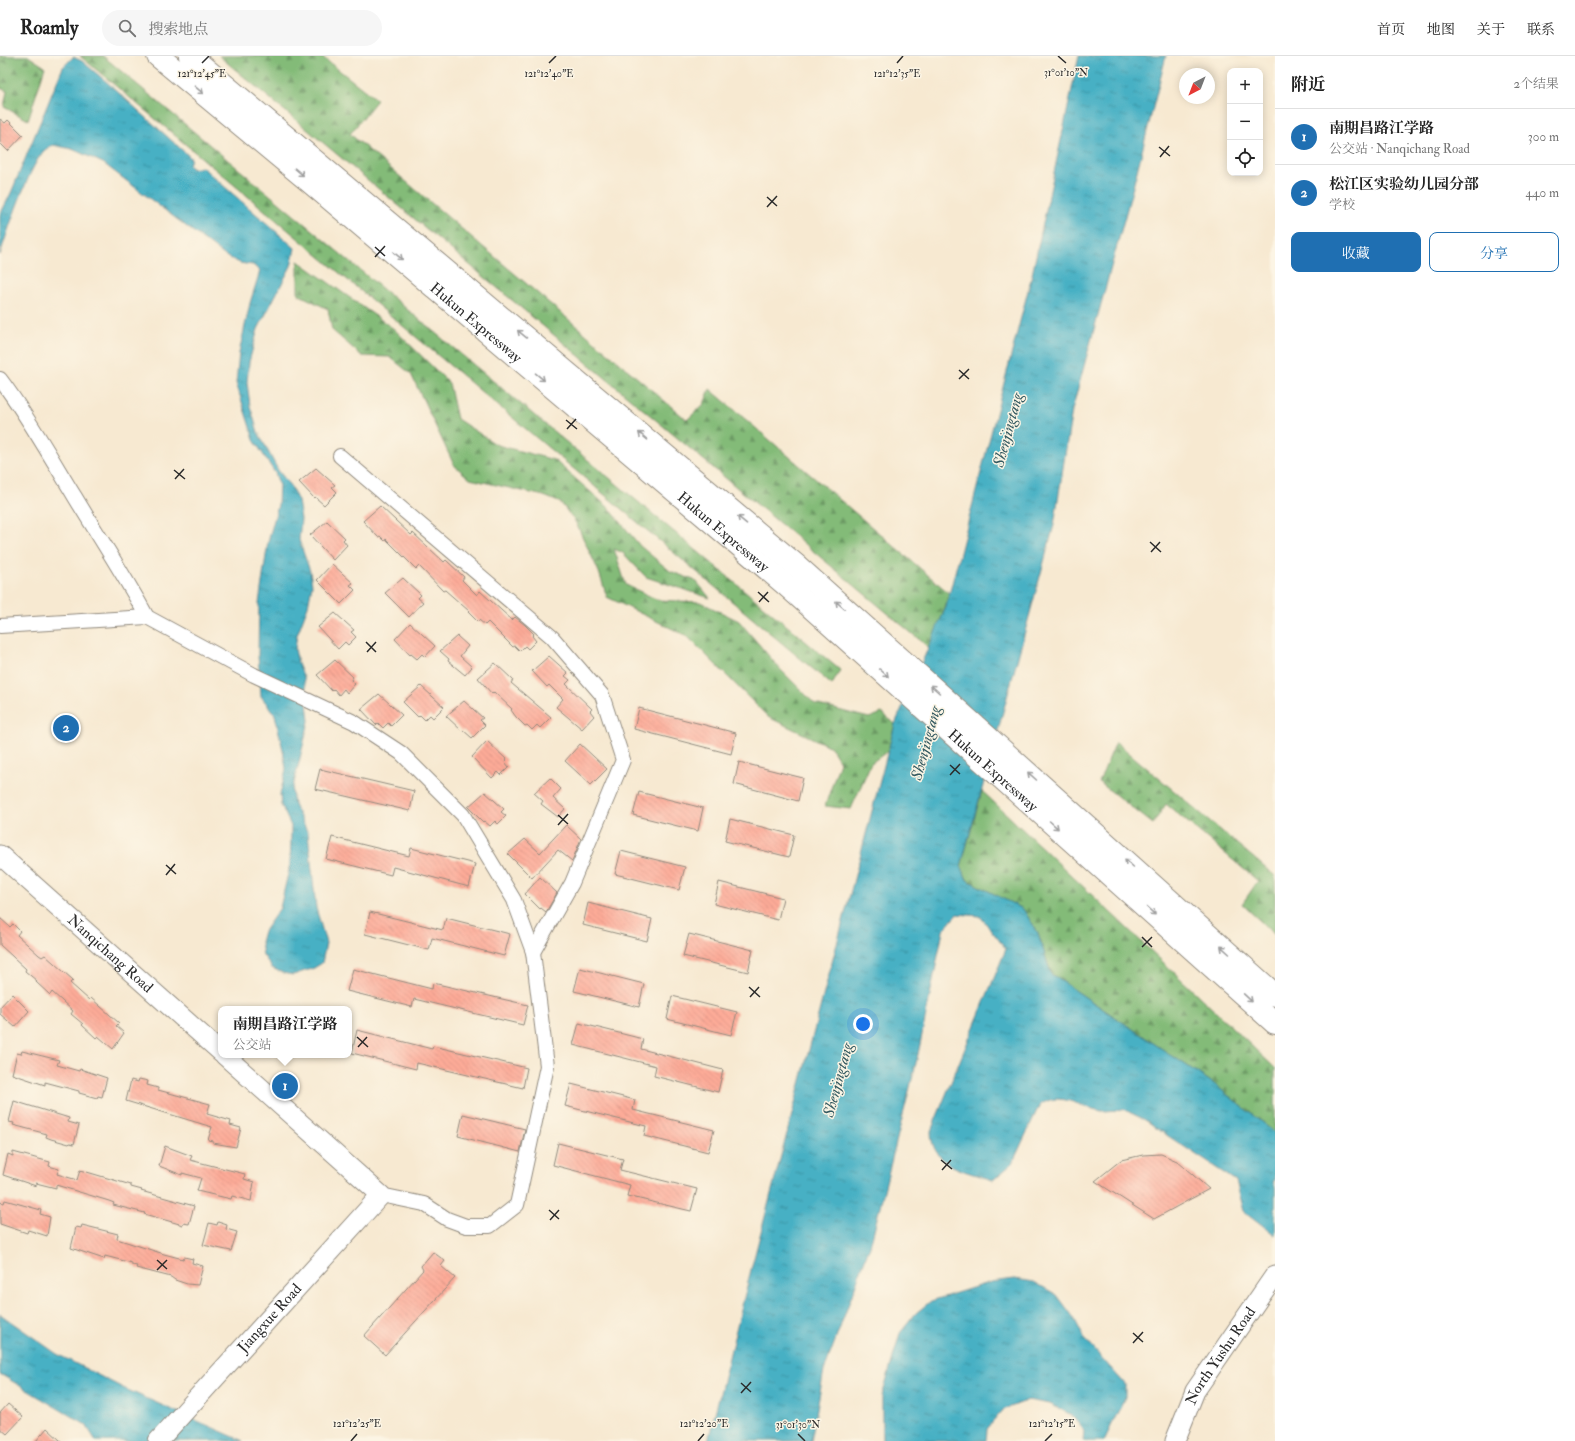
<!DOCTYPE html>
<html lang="zh">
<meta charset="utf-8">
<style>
:root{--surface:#fff;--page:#f6f6f6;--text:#222;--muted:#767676;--line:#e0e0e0;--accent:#1f6fb2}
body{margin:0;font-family:"IM FELL Double Pica","Noto Serif SC",serif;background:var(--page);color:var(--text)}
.controls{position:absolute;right:12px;top:12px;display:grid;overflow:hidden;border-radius:8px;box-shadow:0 2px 10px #0003}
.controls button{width:36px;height:36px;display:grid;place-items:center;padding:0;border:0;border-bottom:1px solid var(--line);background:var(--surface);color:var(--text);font:20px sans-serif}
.compass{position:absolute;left:1179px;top:12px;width:36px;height:36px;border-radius:50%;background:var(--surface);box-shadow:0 2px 10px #0003;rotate:222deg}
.you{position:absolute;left:863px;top:968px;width:14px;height:14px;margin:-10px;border:3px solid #fff;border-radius:50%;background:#1a73e8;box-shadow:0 0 0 6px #1a73e833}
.badge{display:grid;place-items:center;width:26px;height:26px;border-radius:50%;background:var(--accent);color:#fff;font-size:13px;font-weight:700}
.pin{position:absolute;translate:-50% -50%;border:2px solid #fff;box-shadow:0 1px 4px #0006}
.popup{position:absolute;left:218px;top:950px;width:134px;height:52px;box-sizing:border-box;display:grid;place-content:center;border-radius:8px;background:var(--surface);filter:drop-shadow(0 1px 3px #0005);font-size:13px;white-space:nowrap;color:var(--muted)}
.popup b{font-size:15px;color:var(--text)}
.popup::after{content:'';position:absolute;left:50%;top:100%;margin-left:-8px;border:8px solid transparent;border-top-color:var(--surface)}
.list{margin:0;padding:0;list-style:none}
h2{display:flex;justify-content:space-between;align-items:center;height:52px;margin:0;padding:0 16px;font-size:17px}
h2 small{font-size:13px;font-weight:400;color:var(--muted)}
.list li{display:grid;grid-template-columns:26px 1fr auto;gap:12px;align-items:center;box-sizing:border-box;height:56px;padding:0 16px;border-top:1px solid var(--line)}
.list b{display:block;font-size:15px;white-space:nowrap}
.list p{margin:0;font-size:13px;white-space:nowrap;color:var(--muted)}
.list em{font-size:13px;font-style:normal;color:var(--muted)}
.actions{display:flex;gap:8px;padding:12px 16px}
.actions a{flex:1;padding:9px 0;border:1px solid var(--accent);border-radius:8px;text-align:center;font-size:14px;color:var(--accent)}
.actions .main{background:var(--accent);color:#fff}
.icon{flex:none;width:22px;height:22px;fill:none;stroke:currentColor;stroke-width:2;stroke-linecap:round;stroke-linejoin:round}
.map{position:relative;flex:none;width:1275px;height:1385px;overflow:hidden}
header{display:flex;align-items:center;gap:24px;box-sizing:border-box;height:56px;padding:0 20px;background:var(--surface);border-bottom:1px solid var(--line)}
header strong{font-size:19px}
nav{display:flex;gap:22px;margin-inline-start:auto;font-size:14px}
.search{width:280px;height:36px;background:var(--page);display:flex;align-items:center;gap:10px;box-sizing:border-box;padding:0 14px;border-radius:22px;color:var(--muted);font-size:15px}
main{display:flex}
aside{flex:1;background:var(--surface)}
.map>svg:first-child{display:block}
.forest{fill:url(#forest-firs);stroke:#577352}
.water{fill:url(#water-ripples);stroke:#386e78}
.building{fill:url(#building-back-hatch)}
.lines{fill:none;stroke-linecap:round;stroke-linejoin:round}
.minor-casing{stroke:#918a7e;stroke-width:16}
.secondary-casing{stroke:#918a7e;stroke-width:21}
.motorway-casing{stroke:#918a7e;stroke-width:24}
.minor{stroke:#fff;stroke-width:14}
.secondary{stroke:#fff;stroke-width:19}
.motorway{stroke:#fff;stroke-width:22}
.oneway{stroke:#a0a0a0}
.ticks{fill:none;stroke:#2b2b2b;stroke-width:1.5}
.labels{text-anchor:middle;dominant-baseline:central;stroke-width:3;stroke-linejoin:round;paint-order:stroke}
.street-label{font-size:15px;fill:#2b2b2b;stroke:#fcf5e5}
.water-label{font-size:16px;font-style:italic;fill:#345a61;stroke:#fcf5e5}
.ticks-label{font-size:10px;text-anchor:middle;fill:#2b2b2b;stroke:#fcf5e5;stroke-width:3;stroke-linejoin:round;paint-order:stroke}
</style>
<header>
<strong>Roamly</strong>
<div class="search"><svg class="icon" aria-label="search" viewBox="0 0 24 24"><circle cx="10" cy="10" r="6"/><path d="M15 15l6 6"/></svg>搜索地点</div>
<nav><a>首页</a><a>地图</a><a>关于</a><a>联系</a></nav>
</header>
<main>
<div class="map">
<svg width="1275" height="1385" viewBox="0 0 1275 1385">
<defs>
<pattern id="forest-firs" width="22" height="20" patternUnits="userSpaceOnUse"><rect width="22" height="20" fill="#83bb78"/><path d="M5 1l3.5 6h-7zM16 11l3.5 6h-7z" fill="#6b9863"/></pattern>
<pattern id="water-ripples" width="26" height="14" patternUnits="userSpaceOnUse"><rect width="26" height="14" fill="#46b0c4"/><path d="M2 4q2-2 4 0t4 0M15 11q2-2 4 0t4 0" fill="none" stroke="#3b8f9f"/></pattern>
<pattern id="building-back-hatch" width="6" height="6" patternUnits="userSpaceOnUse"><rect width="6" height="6" fill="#fdab98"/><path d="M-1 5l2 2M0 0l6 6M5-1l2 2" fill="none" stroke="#d99383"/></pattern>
</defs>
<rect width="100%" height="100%" fill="#fcf5e5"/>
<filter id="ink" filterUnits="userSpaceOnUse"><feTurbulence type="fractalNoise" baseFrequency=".025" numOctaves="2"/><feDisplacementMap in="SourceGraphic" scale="8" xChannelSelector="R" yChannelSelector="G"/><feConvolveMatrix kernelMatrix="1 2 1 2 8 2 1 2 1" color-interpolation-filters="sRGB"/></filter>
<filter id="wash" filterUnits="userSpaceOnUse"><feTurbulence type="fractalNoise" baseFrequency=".012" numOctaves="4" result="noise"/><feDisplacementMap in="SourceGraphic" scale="16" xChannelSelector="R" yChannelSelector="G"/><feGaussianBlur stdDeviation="0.9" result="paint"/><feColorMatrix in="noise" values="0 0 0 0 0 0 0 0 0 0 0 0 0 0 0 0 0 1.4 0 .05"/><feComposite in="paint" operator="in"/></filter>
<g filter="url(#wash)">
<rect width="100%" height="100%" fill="#f7e9d1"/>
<g class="forest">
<polygon points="0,0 28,0 45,11 28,64 4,51 7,35 0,32"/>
<polygon points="80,0 103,0 840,614 832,629"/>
<polygon points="219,0 321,0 377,44 350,78 687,364 704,348 710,333 949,537 933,595"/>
<polygon points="298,205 394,273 449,327 457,363 497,389 554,404 609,452 640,490 670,515 696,525 710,542 646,521 623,497 614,493 626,529 658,544 700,546 739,565 780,613 815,648 869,662 882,657 895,668 888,695 871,707 851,753 825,750 840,706 831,691 768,661 687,580 607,541 599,516 576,467 561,447 544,440 470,423 454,409 411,318 390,301 362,300 332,274 328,253 298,238"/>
<polygon points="1116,686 1275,820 1275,879 1242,848 1258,825 1166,748 1153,768 1099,726"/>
<polygon points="982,735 1275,1012 1275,1077 1214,1028 1051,918 1038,877 1023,853 967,824 961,810"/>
</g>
<g class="water">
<path d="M 1079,0 L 1166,0 L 1133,131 L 1072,354 L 1054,469 L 961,810 L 967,824 L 1023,853 L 1038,877 L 1051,918 L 1214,1028 L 1275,1077 L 1275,1124 L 1273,1125 L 1275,1132 L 1275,1179 L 1244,1155 L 1236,1125 L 1156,1072 C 1147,1063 1135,1060 1124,1053 C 1117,1054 1109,1055 1102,1055 C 1080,1052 1059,1033 1039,1050 L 1012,1108 L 993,1124 C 966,1115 931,1111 931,1075 L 1006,893 L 980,860 L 957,858 L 943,875 L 917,1003 L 870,1190 L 824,1315 L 811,1385 L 708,1385 L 753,1206 L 895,668 L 946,551 L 1032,219 Z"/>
<path d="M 73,1 L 82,5 L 108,27 L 191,102 L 189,109 L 192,113 L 202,111 L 295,192 L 291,210 L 258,273 L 249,306 L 247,326 L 250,350 L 258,376 L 278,414 L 291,431 L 298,445 L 301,463 L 299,484 L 310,515 L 312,529 L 308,550 L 297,579 L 295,593 L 298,608 L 304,621 L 309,665 L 292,735 L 294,749 L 308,777 L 316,852 L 326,887 L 322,907 L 314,912 L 293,919 L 283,917 L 272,912 L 263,899 L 261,886 L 264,875 L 280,852 L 290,809 L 291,781 L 291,770 L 281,749 L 280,739 L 286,713 L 283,694 L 275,659 L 261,640 L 258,599 L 259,547 L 268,486 L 278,449 L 279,428 L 275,417 L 254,384 L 236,327 L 239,297 L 250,247 L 260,215 L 253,209 L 240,207 L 224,199 L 103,107 L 72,93 L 53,89 C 51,90 47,92 45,94 C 31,105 6,179 0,199 L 0,159 L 11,137 L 63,11 Z"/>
<polygon points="1015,1223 1034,1226 1057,1239 1074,1262 1084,1282 1125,1328 1125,1341 1104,1385 1083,1385 1084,1374 1070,1358 1050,1348 1028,1344 1003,1354 987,1373 986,1385 882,1385 882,1340 900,1277 916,1257 931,1245 991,1226"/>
<polygon points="0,1258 57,1298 123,1332 243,1385 96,1385 86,1369 0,1318"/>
</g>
<g id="blocks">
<g class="building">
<polygon points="0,63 5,67 8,64 23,79 8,95 0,87"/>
<polygon points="316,412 335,429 332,431 337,436 324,449 315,441 314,442 299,426"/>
<polygon points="380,450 411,479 413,477 444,506 446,504 464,521 462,524 477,539 480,535 512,564 515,561 525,569 534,578 532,580 536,585 528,593 525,590 520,595 515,590 513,591 488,566 485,569 479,564 478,566 468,556 469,555 445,534 443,535 419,510 416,513 386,483 385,485 380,480 378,481 363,465"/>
<polygon points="327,465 345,482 343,484 347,489 333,504 310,479"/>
<polygon points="332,508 353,527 350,529 355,534 341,548 317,524"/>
<polygon points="403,522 421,539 418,542 423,546 409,561 385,537"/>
<polygon points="335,557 354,574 351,576 356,581 348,589 345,586 338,593 318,571"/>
<polygon points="410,567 435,590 425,601 422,598 417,603 411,598 410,599 395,583"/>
<polygon points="457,580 468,590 460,600 472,611 465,619 448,605 449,603 440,595"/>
<polygon points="549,600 568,617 565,620 570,624 566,628 592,653 590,655 594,660 582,673 556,651 563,643 549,629 547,631 532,615"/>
<polygon points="335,604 353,621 351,624 355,628 347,637 344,633 339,639 334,633 332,635 317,619"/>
<polygon points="495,607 513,624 511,627 551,661 540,672 537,669 532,674 527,669 525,670 516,661 511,654 512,653 494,636 492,638 478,622"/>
<polygon points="421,630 444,651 433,662 430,659 425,664 420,659 418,661 403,646"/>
<polygon points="379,638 402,659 391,670 388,667 383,672 378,667 376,669 361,653"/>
<polygon points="464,645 483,662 480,664 485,669 472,682 463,674 462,675 446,660"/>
<polygon points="639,652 736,677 731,698 634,673"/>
<polygon points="487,685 507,704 505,706 509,711 501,719 498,716 492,722 472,701"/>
<polygon points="580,688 607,713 591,729 565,705"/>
<polygon points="739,706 803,722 798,745 734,728"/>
<polygon points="320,713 414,735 410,755 315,733"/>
<polygon points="550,722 561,733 553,742 565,753 558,761 541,748 543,745 534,737"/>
<polygon points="485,736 504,753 501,756 506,760 498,768 495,765 490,770 484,765 483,766 468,751"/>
<polygon points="639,736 703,752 698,775 633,759"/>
<polygon points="730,763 794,779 789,801 725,785"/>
<polygon points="566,769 581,783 572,805 558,794 532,822 508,798 525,783 540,797"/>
<polygon points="332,781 409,800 411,792 475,808 469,831 393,811 391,819 326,803"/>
<polygon points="621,795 685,811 679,834 615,818"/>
<polygon points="540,821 557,837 546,856 541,852 540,853 525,838"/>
<polygon points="719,826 783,842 778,864 714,848"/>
<polygon points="588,847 652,863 647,885 583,869"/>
<polygon points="370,856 443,874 446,862 510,878 504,900 432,882 429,894 365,878"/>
<polygon points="0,862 10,871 13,868 20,875 17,879 39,899 42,901 45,899 73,924 70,927 89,944 91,942 119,967 116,970 124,977 113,993 98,980 96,982 82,969 83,968 71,958 73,955 52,936 50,939 36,926 37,925 25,915 26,913 0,889"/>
<polygon points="689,878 753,894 748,916 683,900"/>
<polygon points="580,912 644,928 639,951 574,935"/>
<polygon points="353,913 432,933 433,927 528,949 523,969 414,943 412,951 347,935"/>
<polygon points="12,938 29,955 15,971 0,958 0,951"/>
<polygon points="672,940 737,956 731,979 667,963"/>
<polygon points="579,967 643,983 641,993 723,1014 718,1036 654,1020 656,1010 573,989"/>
<polygon points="357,974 432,993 433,990 527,1012 523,1032 417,1007 416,1013 352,997"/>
<polygon points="22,995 59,1004 57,1009 79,1015 80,1013 107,1022 102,1041 98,1040 97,1042 79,1037 79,1035 45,1026 45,1029 12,1018 17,997 21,998"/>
<polygon points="139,1023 148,1025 147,1029 158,1032 158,1034 210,1048 207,1058 231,1065 230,1069 241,1072 236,1091 213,1087 213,1085 208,1084 212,1071 126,1045 131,1024 138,1026"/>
<polygon points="571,1028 635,1044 633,1054 714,1074 708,1096 644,1080 646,1070 565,1050"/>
<polygon points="14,1045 69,1062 68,1066 79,1069 74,1088 70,1087 69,1088 51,1083 46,1081 47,1078 13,1069 14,1067 9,1066"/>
<polygon points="463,1058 525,1073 520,1096 458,1080"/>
<polygon points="558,1087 623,1103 620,1114 697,1133 691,1155 627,1140 630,1129 553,1109"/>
<polygon points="165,1090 192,1100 190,1104 245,1118 244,1123 254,1126 251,1145 232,1140 231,1143 218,1140 197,1135 201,1122 182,1117 182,1119 159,1110"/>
<polygon points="13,1096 50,1106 49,1110 59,1113 57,1118 77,1124 80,1114 131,1129 131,1131 142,1134 141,1135 194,1150 189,1168 183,1167 183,1169 144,1158 145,1157 113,1149 114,1147 109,1145 56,1129 56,1132 36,1127 36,1130 3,1119 8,1098 13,1100"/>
<polygon points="1161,1098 1177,1105 1209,1133 1154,1163 1095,1125 1121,1104 1143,1099"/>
<polygon points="5,1144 41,1154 40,1158 50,1161 47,1180 28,1174 27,1177 0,1168 0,1146 4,1147"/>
<polygon points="218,1166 227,1169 226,1173 237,1176 231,1195 203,1189 209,1167 217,1169"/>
<polygon points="82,1169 118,1178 117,1183 164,1198 183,1203 184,1201 193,1203 192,1207 203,1210 198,1229 187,1228 175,1224 171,1221 136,1212 137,1210 132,1209 132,1207 105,1200 104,1203 71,1192 76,1171 81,1172"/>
<polygon points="433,1196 445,1205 441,1210 455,1222 385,1299 364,1280 423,1214 421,1210"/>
<polygon points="8,1348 23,1361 7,1378 0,1372 0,1357"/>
<polygon points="47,1372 61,1385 36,1385"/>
</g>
</g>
</g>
<g filter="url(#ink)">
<use href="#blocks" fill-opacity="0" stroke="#918a7e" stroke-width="1"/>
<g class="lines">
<g class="minor-casing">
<g id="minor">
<path d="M 0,323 C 28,360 51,402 75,441 C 99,481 125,520 147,561"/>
<polyline points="340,400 552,581 602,639 623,704 572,827 533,896"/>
<polyline points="0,570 147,561 254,619 354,666 401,697 463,759 514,844 533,896 547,1010 517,1149 490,1170 466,1170 447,1163 424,1148 381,1139"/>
</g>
</g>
<g class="secondary-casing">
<g id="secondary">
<path id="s1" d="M 0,799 L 221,996"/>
<path id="s2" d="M 158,1385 L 381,1139 L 224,999"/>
<path id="s3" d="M 1175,1385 L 1195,1335 L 1275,1219"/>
</g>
</g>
<g class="motorway-casing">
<g id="motorway">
<path id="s4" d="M 158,0 L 310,126 L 785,528 L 1275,967"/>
<polyline points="190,0 797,510 1275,939"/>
</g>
</g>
<use href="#minor" class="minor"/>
<use href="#secondary" class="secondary"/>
<use href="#motorway" class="motorway"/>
</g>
<defs><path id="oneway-shaft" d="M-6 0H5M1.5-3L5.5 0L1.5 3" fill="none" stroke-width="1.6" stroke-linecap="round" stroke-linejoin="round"/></defs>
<g class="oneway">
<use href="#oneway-shaft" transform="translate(199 34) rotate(40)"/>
<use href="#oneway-shaft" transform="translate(299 116) rotate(40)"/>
<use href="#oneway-shaft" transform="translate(398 200) rotate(40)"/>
<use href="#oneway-shaft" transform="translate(522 278) rotate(-140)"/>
<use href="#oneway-shaft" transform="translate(540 321) rotate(40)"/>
<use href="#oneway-shaft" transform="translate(643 380) rotate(-140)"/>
<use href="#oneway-shaft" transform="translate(742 464) rotate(-140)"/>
<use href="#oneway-shaft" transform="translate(840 549) rotate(-138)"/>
<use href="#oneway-shaft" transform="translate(884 617) rotate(42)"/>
<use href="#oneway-shaft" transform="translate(935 633) rotate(-138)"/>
<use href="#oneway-shaft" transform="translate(1032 720) rotate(-138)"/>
<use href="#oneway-shaft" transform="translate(1054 769) rotate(42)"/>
<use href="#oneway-shaft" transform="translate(1129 807) rotate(-138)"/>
<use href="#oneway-shaft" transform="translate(1151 855) rotate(42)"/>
<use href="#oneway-shaft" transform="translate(1225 894) rotate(-138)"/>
<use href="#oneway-shaft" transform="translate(1248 942) rotate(43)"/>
</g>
</g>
<path class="ticks" d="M 1058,0 L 1066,7M 202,7 L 209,0M 549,7 L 556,0M 897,7 L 903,0M 1159,91 L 1170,100M 1160,101 L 1169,90M 767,141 L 777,150M 767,151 L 777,140M 375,191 L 385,200M 375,201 L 385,190M 959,314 L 969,323M 959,323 L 969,313M 566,364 L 577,373M 567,373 L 576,363M 174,414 L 185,423M 175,423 L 184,413M 1150,486 L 1161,496M 1151,496 L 1160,486M 758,536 L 769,546M 759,546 L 768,536M 366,586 L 376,596M 367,596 L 376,586M 950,709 L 960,718M 950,719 L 960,708M 558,759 L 568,768M 558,769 L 568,758M 166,809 L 176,818M 166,819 L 175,808M 1142,881 L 1152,891M 1142,891 L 1152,881M 749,931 L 760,941M 750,941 L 759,931M 357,981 L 368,991M 358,991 L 367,981M 941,1104 L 952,1113M 942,1114 L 951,1104M 549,1154 L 559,1163M 550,1164 L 559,1154M 157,1204 L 167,1213M 157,1214 L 167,1204M 1133,1277 L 1143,1286M 1133,1287 L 1143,1276M 741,1327 L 751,1336M 741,1337 L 751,1326M 798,1378 L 805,1385M 351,1385 L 357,1378M 698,1385 L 704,1378M 1045,1385 L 1052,1378"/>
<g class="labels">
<g class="street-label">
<text stroke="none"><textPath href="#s4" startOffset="415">Hukun Expressway</textPath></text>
<text stroke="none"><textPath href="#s4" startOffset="739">Hukun Expressway</textPath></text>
<text stroke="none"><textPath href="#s4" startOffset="1099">Hukun Expressway</textPath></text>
<text stroke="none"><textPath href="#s1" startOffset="148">Nanqichang Road</textPath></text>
<text stroke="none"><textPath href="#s2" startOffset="166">Jiangxue Road</textPath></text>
<text stroke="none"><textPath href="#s3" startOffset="97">North Yushu Road</textPath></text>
</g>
<g class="water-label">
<text transform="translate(1008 374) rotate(-75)">Shenjingtang</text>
<text transform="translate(926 687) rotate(-75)">Shenjingtang</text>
<text transform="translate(838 1024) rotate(-75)">Shenjingtang</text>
</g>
</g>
<g class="ticks-label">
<text x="1066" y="20">31°01'10"N</text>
<text x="202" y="21">121°12'45"E</text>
<text x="549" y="21">121°12'40"E</text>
<text x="897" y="21">121°12'35"E</text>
<text x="357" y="1371">121°12'25"E</text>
<text x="704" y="1371">121°12'20"E</text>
<text x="1052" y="1371">121°12'15"E</text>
<text x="798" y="1372">31°01'30"N</text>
</g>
</svg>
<div class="controls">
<button>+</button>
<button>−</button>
<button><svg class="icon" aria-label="locate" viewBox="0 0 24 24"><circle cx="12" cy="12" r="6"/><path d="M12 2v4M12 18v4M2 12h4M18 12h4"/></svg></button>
</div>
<svg class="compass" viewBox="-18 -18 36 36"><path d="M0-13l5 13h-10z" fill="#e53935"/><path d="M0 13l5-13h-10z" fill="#767676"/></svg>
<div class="you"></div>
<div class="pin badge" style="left:285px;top:1030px">1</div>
<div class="popup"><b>南期昌路江学路</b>公交站</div>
<div class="pin badge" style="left:66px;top:672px">2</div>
</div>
<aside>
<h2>附近<small>2个结果</small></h2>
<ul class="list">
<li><span class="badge">1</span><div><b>南期昌路江学路</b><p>公交站 · Nanqichang Road</p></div><em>300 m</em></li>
<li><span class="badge">2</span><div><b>松江区实验幼儿园分部</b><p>学校</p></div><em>440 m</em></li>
</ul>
<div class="actions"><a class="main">收藏</a><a>分享</a></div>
</aside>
</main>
